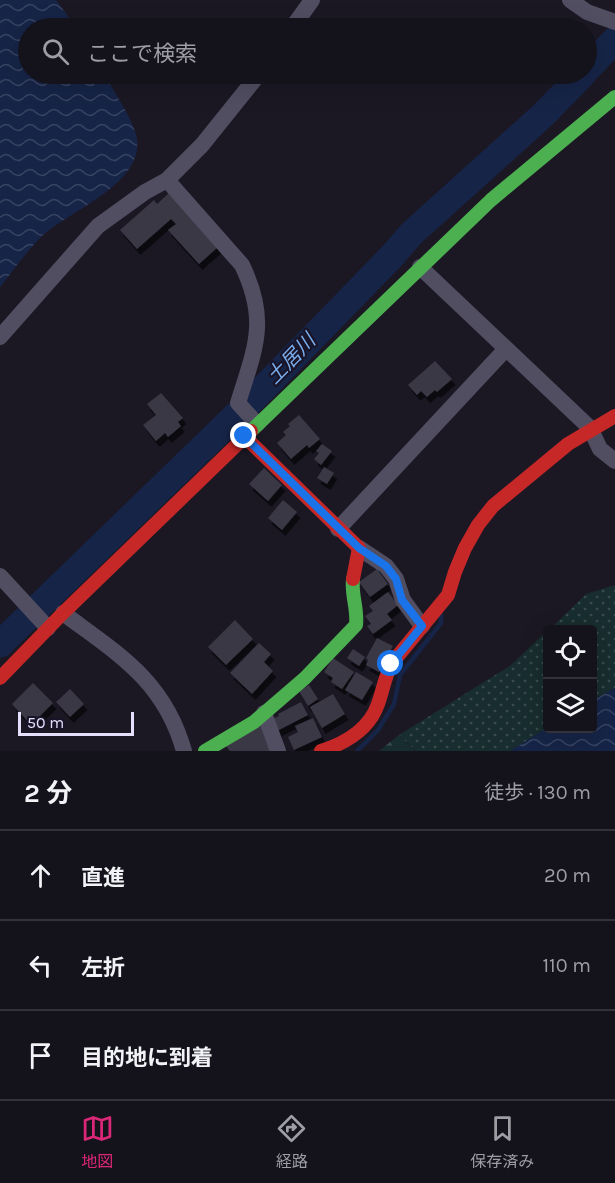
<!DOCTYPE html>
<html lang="ja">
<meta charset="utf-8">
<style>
:root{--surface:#14121b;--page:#212028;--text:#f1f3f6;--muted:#9d9ea3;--line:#33323a;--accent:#db2777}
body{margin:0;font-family:Karla,"Noto Sans JP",sans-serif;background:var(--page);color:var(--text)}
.controls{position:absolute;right:18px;bottom:18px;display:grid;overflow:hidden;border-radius:6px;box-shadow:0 6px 24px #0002}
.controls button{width:54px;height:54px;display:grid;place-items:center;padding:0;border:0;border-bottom:2px solid var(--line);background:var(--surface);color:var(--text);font:30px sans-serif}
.scale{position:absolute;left:18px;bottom:15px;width:116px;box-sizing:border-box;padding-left:6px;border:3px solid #e4dffb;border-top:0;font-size:16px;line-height:21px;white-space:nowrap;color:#e4dffb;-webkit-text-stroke:4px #191428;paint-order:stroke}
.stop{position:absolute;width:18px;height:18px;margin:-14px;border:4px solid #1a73e8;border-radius:50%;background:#fff}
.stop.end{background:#1a73e8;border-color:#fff;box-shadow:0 2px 6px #0008}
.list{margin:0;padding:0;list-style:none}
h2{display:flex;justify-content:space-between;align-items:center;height:78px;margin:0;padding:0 24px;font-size:26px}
h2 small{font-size:20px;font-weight:400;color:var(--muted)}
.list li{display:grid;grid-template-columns:39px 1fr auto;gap:18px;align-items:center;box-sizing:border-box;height:90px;padding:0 24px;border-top:2px solid var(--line)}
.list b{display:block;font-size:22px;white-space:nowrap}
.list em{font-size:20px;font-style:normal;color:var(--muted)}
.icon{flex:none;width:33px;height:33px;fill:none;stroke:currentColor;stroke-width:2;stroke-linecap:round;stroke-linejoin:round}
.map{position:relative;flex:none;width:615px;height:751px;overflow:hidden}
.search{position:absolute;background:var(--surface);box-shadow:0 6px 24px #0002;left:18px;right:18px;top:18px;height:66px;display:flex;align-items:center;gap:15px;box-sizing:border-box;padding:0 21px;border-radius:33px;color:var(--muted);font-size:22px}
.sheet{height:348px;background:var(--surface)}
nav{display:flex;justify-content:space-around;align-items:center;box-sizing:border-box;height:84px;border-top:2px solid var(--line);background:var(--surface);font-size:16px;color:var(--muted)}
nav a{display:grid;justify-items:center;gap:3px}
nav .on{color:var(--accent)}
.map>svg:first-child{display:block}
.grass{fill:url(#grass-dots)}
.forest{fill:url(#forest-firs)}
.water{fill:url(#water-waves)}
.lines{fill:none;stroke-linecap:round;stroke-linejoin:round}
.stream{stroke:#162447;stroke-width:4.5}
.river{stroke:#162447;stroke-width:27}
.building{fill:#3b3745;filter:url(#shadow)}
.street{stroke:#514e62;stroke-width:16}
.fast{stroke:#4caf50;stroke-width:14}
.jam{stroke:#c62828;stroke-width:14}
.route{stroke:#1a73e8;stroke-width:8}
.labels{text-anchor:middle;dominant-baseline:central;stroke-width:4.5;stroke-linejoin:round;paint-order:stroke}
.water-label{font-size:20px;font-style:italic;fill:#79aeee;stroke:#191428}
</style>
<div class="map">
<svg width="615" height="751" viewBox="0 0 615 751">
<defs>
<pattern id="grass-dots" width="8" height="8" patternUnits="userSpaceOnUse" patternTransform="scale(1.5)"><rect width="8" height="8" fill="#182d2f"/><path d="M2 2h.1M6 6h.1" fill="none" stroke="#394b4e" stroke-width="1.8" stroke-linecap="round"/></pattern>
<pattern id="forest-firs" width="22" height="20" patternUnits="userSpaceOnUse" patternTransform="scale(1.5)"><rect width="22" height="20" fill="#182d2f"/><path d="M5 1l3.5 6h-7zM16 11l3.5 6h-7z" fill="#394b4e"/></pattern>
<pattern id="water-waves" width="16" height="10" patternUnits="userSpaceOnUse" patternTransform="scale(1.5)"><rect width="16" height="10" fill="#162447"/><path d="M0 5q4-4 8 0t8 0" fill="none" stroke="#384362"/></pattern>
<filter id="shadow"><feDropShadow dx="3.5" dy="6" stdDeviation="0" flood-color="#0009"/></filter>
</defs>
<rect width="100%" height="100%" fill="#1b1824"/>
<g class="grass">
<polygon points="615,585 615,688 593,700 592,630 549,630 586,594"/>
<polygon points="547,631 547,728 510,751 416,751 399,735 511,665"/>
</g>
<polygon class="forest" points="399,735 415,751 379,751"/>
<g class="water">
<path d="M 0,0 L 56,0 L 77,28 L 28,28 L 28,74 L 104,74 C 114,92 134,120 137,139 C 143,185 68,211 41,237 C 26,252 13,271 0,287 Z"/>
<polygon points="615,688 615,751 510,751 547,728 592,728 593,700"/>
</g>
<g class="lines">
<polyline class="stream" points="357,751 378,730 394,704 400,675 441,623 441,615"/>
<g class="river">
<polyline points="586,70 615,40"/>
<polyline points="0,644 253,399 393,255 411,234 543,115 583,74"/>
</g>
</g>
<g class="building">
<polygon points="169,193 218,247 199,264 168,230 176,224 171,219 137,249 120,230 154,200 157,204"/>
<polygon points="435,361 452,379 437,392 435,390 427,397 421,391 417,395 408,385"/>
<polygon points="161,393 183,418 178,422 181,426 168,437 165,433 156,441 143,425 156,415 147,404"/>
<polygon points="299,415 320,439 309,448 307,445 291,459 277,443 286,435 283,432 290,426 288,424"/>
<polygon points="322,444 332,451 321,465 314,459 319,453 316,451"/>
<polygon points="324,467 334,473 327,484 317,478"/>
<polygon points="264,468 282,485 268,501 249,484"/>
<polygon points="283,500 297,512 282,530 268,518"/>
<polygon points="377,569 388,584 370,597 359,582"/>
<polygon points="388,592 398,605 387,614 392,620 373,634 367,626 371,624 365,616 373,611 369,606"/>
<polygon points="235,620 253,639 226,665 208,647"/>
<polygon points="377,638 393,646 379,672 366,665 368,660 366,658"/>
<polygon points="259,643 271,654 264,662 273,671 252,694 230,673"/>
<polygon points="353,649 365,657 359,666 347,658"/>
<polygon points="333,658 354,672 342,689 331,682 333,678 324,672"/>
<polygon points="356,672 373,682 362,700 345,690"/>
<polygon points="33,683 53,703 31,725 12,704"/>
<polygon points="309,685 318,699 308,706 299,691"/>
<polygon points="70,689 84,704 70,717 56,702"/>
<polygon points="333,694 345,714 322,728 310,707"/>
<polygon points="301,702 308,715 277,731 271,720 279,716 278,714"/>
<polygon points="313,718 322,737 294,750 288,737 298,732 295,726"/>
<polygon points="259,723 270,751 230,751 226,746"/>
</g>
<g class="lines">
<g class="street">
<polyline points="570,0 587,12 615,22"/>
<polyline points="292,28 312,0"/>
<path d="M 167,180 L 242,265 C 269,321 255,348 238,403 L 257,424"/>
<polyline points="420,267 590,428 600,449 615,461"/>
<polyline points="0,337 98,226 145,192 167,180 202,145 259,74"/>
<polyline points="338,529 505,350"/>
<polyline points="359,548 386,566 396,579 403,600 422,626"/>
<polyline points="0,576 48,628"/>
<path d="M 63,613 C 118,654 164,680 184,751"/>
<polyline points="264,713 278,751"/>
</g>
<g class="fast">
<polyline points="251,431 491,200 615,97"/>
<path d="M 205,751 L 254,722 L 305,678 L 356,625 C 358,609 351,595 353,579"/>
</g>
<g class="jam">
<polyline points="244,436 359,548 353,579"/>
<polyline points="0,678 63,613 251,431"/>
<path d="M 321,751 C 346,743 369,730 378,704 C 383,690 385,676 392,663 L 448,595 L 455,572 L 465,548 L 478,525 L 493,506 L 568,444 L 615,416"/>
</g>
</g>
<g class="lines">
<polyline class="route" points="244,436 359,548 386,566 396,579 402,600 422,626 391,664"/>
</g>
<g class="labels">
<g class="water-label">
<text transform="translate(291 359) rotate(-46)">土居川</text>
</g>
</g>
</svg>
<div class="controls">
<button><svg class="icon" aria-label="locate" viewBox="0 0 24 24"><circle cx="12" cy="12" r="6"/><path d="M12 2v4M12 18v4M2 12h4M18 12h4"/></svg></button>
<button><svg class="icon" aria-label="layers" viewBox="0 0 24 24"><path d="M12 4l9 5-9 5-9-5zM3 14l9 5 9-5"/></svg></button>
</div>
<div class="scale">50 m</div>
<div class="stop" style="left:391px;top:664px"></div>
<div class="stop end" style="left:244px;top:436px"></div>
<div class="search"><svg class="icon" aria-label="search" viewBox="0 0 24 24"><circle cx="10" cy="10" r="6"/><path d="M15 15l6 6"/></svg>ここで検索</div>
</div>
<section class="sheet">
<h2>2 分<small>徒歩 · 130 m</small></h2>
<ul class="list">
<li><svg class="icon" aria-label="ahead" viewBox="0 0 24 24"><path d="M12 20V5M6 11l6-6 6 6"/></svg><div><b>直進</b></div><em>20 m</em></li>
<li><svg class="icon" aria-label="left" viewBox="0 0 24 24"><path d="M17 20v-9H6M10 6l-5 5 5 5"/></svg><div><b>左折</b></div><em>110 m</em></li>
<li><svg class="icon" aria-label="arrive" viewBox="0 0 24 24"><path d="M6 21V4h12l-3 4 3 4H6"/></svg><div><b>目的地に到着</b></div></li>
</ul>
</section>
<nav>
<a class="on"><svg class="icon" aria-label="map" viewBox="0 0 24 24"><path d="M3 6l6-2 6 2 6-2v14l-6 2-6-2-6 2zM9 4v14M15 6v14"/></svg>地図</a>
<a><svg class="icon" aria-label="directions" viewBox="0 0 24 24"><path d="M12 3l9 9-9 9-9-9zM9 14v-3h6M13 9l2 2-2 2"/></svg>経路</a>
<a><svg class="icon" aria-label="saved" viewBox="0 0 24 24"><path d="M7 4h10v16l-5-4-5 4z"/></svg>保存済み</a>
</nav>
